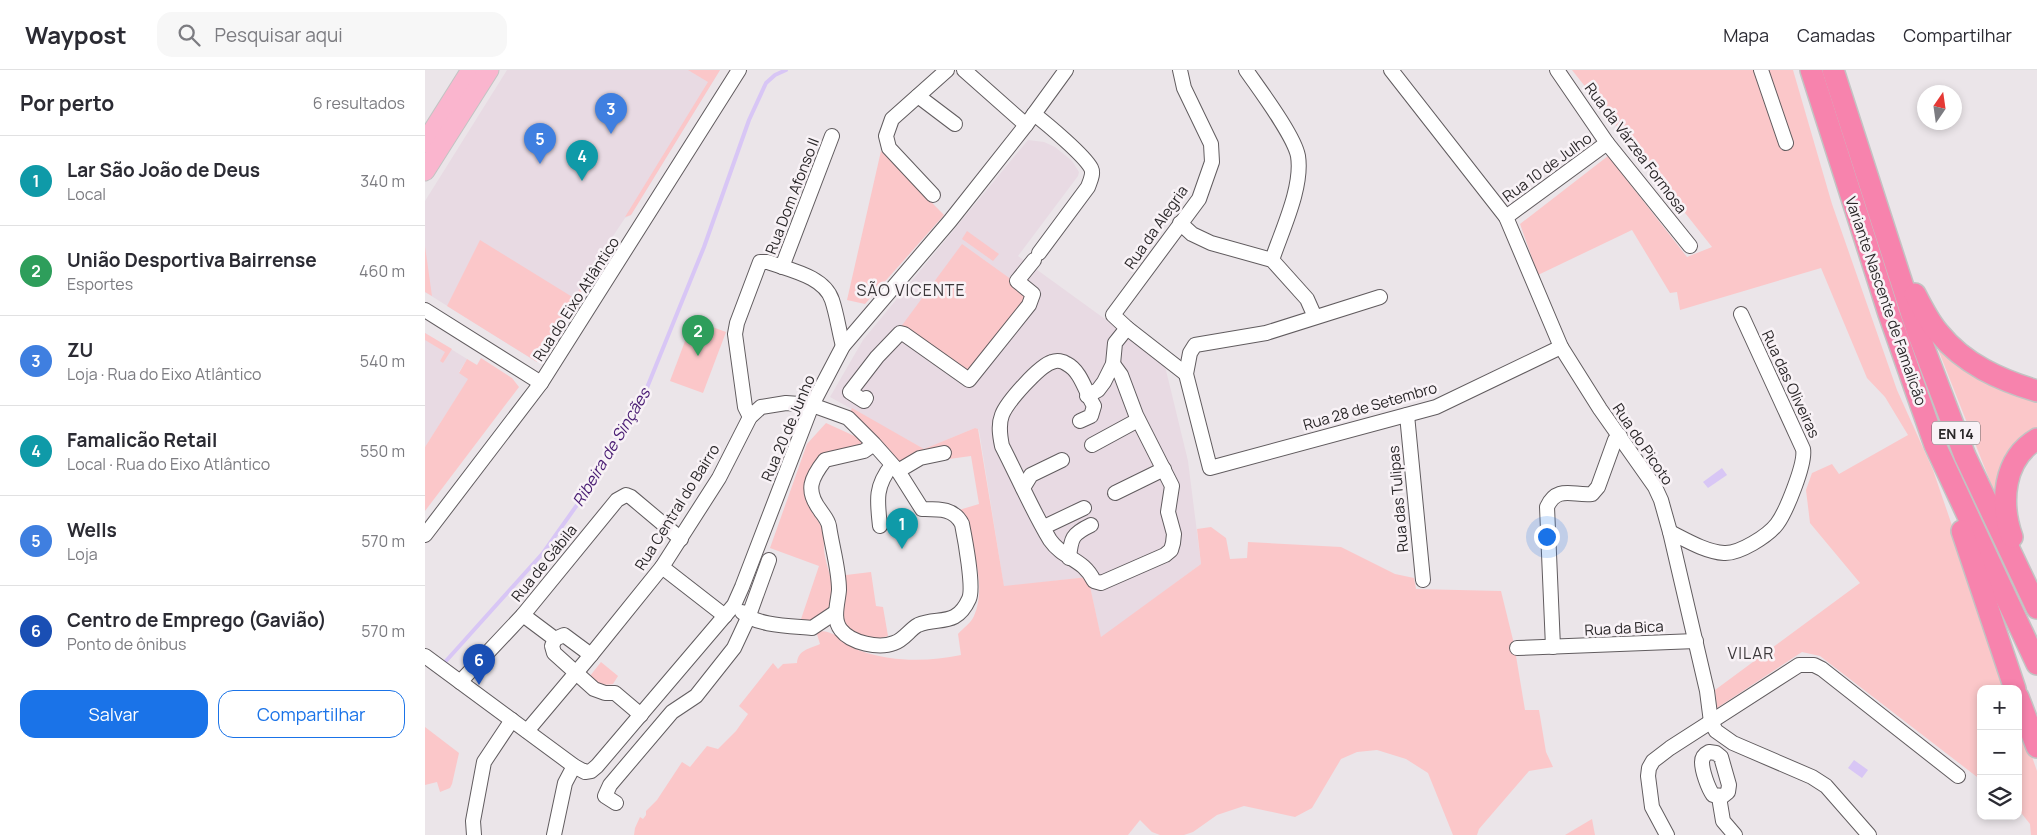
<!DOCTYPE html>
<html lang="pt">
<meta charset="utf-8">
<style>
:root{--surface:#fff;--page:#f7f7f7;--text:#2b2b33;--muted:#7c7c81;--line:#e1e1e2;--accent:#1a73e8}
body{margin:0;font-family:Manrope,sans-serif;background:var(--page);color:var(--text)}
.controls{position:absolute;right:15px;bottom:15px;display:grid;overflow:hidden;border-radius:10px;box-shadow:0 2px 8px #0003}
.controls button{width:45px;height:45px;display:grid;place-items:center;padding:0;border:0;border-bottom:1px solid var(--line);background:var(--surface);color:var(--text);font:25px sans-serif}
.compass{position:absolute;left:1492px;top:15px;width:45px;height:45px;border-radius:50%;background:var(--surface);box-shadow:0 2px 8px #0003;rotate:13deg}
.you{position:absolute;left:1121px;top:466px;width:18px;height:18px;margin:-12px;border:4px solid #fff;border-radius:50%;background:#1a73e8;box-shadow:0 0 0 8px #1a73e833}
.badge{display:grid;place-items:center;width:32px;height:32px;border-radius:50%;background:var(--accent);color:#fff;font-size:16px;font-weight:700}
.pin{position:absolute;translate:-50% -41px;filter:drop-shadow(0 1px 2px #0008)}
.pin::after{content:'';position:absolute;top:26px;width:18px;height:15px;background:inherit;clip-path:polygon(0 0,100% 0,50% 100%)}
.list{margin:0;padding:0;list-style:none}
h2{display:flex;justify-content:space-between;align-items:center;height:65px;margin:0;padding:0 20px;font-size:21px}
h2 small{font-size:16px;font-weight:400;color:var(--muted)}
.list li{display:grid;grid-template-columns:32px 1fr auto;gap:15px;align-items:center;box-sizing:border-box;height:90px;padding:0 20px;border-top:1px solid var(--line)}
.list b{display:block;font-size:19px;white-space:nowrap}
.list p{margin:0;font-size:16px;white-space:nowrap;color:var(--muted)}
.list em{font-size:16px;font-style:normal;color:var(--muted)}
.actions{display:flex;gap:10px;padding:15px 20px}
.actions a{flex:1;padding:11px 0;border:1px solid var(--accent);border-radius:15px;text-align:center;font-size:18px;color:var(--accent)}
.actions .main{background:var(--accent);color:#fff}
.icon{flex:none;width:28px;height:28px;fill:none;stroke:currentColor;stroke-width:2;stroke-linecap:round;stroke-linejoin:round}
.map{position:relative;flex:none;width:1612px;height:765px;overflow:hidden}
header{display:flex;align-items:center;gap:30px;box-sizing:border-box;height:70px;padding:0 25px;background:var(--surface);border-bottom:1px solid var(--line)}
header strong{font-size:24px}
nav{display:flex;gap:28px;margin-inline-start:auto;font-size:18px}
.search{width:350px;height:45px;background:var(--page);display:flex;align-items:center;gap:12px;box-sizing:border-box;padding:0 18px;border-radius:15px;color:var(--muted);font-size:19px}
main{display:flex}
aside{flex:1;background:var(--surface)}
.map>svg:first-child{display:block}
.built{fill:#e8dae3}
.green{fill:#fbc7c9}
.water{fill:#d8c6f5}
.lines{fill:none;stroke-linecap:round;stroke-linejoin:round}
.stream{stroke:#d8c6f5;stroke-width:4}
.minor-casing{stroke:#615c5f;stroke-width:16}
.major-casing{stroke:#c3c3c3;stroke-width:21}
.highway-casing{stroke:#c3c3c3;stroke-width:24}
.minor{stroke:#fff;stroke-width:14}
.major{stroke:#fab5ce;stroke-width:19}
.highway{stroke:#f783ad;stroke-width:21}
.labels{text-anchor:middle;dominant-baseline:central;stroke-width:5;stroke-linejoin:round;paint-order:stroke}
.shield{fill:#f8f2f6;stroke:#686466;stroke-width:1}
.shield-label{font-size:14px;font-weight:bold;fill:#2a2729}
.street-label{font-size:15px;fill:#2a2729;stroke:#f8f2f6}
.neighbourhood-label{font-size:16px;letter-spacing:1px;fill:#3b373a;stroke:#f8f2f6}
.water-label{font-size:16px;font-style:italic;fill:#471a72;stroke:#f8f2f6}
</style>
<header>
<strong>Waypost</strong>
<div class="search"><svg class="icon" aria-label="search" viewBox="0 0 24 24"><circle cx="10" cy="10" r="6"/><path d="M15 15l6 6"/></svg>Pesquisar aqui</div>
<nav><a>Mapa</a><a>Camadas</a><a>Compartilhar</a></nav>
</header>
<main>
<aside>
<h2>Por perto<small>6 resultados</small></h2>
<ul class="list">
<li><span class="badge" style="background:#0f9aa8">1</span><div><b>Lar São João de Deus</b><p>Local</p></div><em>340 m</em></li>
<li><span class="badge" style="background:#2e9e5b">2</span><div><b>União Desportiva Bairrense</b><p>Esportes</p></div><em>460 m</em></li>
<li><span class="badge" style="background:#3f7fe0">3</span><div><b>ZU</b><p>Loja · Rua do Eixo Atlântico</p></div><em>540 m</em></li>
<li><span class="badge" style="background:#0f9aa8">4</span><div><b>Famalicão Retail</b><p>Local · Rua do Eixo Atlântico</p></div><em>550 m</em></li>
<li><span class="badge" style="background:#3f7fe0">5</span><div><b>Wells</b><p>Loja</p></div><em>570 m</em></li>
<li><span class="badge" style="background:#1a4fb4">6</span><div><b>Centro de Emprego (Gavião)</b><p>Ponto de ônibus</p></div><em>570 m</em></li>
</ul>
<div class="actions"><a class="main">Salvar</a><a>Compartilhar</a></div>
</aside>
<div class="map">
<svg width="1612" height="765" viewBox="0 0 1612 765">
<rect width="100%" height="100%" fill="#ebe5e9"/>
<g class="built">
<polygon points="82,0 295,0 206,145 200,148 186,169 186,175 112,292 0,222 0,131"/>
<polygon points="603,70 619,72 630,77 647,91 654,102 653,106 593,186 691,257 740,296 763,391 776,494 676,568 663,507 579,517 554,360 550,358 499,379 405,327 438,270"/>
<polygon points="0,263 42,289 34,302 44,308 0,377"/>
</g>
<g class="green">
<polygon points="263,0 295,0 206,145 200,147 283,12"/>
<polygon points="1147,0 1368,0 1407,134 1472,320 1508,400 1583,619 1556,619 1556,710 1395,586 1377,582 1292,638 1290,620 1435,513 1385,453 1381,420 1387,403 1407,394 1414,404 1483,365 1460,327 1442,308 1396,198 1255,240 1252,222 1245,223 1207,160 1113,205 1095,154 1183,86 1262,187 1287,177"/>
<polygon points="456,81 519,145 440,234 422,230"/>
<polygon points="542,161 574,184 568,191 537,169"/>
<polygon points="186,169 186,175 112,292 22,236 55,170 149,228"/>
<polygon points="537,174 605,223 543,308 475,258"/>
<polygon points="0,176 7,226 0,222"/>
<polygon points="268,250 301,262 278,323 245,311"/>
<polygon points="0,263 27,279 18,293 15,291 20,282 0,270"/>
<polygon points="1507,264 1612,326 1612,359 1572,429"/>
<polygon points="56,288 87,308 94,317 0,441 0,377 43,309 34,303 42,289 52,295"/>
<path d="M 427,338 L 499,379 L 550,358 L 553,359 L 579,516 L 663,507 L 676,567 L 776,494 L 772,459 L 786,457 L 801,468 L 805,489 L 822,488 L 823,472 L 916,477 L 970,504 L 989,508 L 991,519 L 1076,521 L 1089,574 L 1100,640 L 1114,640 L 1121,682 L 1128,697 L 1104,701 L 1054,759 L 1052,765 L 1028,765 L 1003,703 L 981,689 L 952,680 L 932,682 L 916,689 L 887,738 L 870,747 L 819,736 L 792,745 L 768,762 L 759,765 L 735,765 L 727,762 L 715,750 L 703,765 L 209,765 L 210,758 L 215,747 L 218,749 L 221,745 L 221,741 L 232,730 L 257,692 L 265,697 L 282,676 L 293,679 L 311,661 L 323,644 L 314,636 L 348,593 L 353,599 L 358,594 L 372,593 C 373,580 384,579 395,574 L 391,561 C 414,560 416,574 436,581 C 468,592 503,592 536,585 L 533,564 C 538,558 546,553 549,546 C 563,515 546,469 534,440 L 554,434 L 546,386 L 524,389 L 522,383 L 476,394 L 463,378 L 424,345 Z"/>
<path d="M 401,353 L 436,369 L 439,375 L 396,387 C 381,398 375,423 385,439 C 389,446 395,452 397,459 C 400,467 398,477 400,486 C 405,513 415,517 401,545 L 374,555 L 394,496 L 345,478 L 382,374 Z"/>
<polygon points="446,502 451,536 458,537 463,566 457,568 429,568 417,553 421,505"/>
<path d="M 176,592 L 193,606 L 188,614 C 177,616 173,614 165,606 Z"/>
<polygon points="1593,647 1612,701 1612,765 1606,765 1605,754 1593,739"/>
<polygon points="0,657 34,683 27,714 25,718 15,722 12,712 0,715"/>
<polygon points="1167,749 1170,765 1140,765"/>
</g>
<g class="water">
<polygon points="1297,398 1302,405 1283,418 1278,412"/>
<polygon points="1429,690 1443,700 1437,708 1423,698"/>
</g>
<g class="lines">
<polyline class="stream" points="21,591 118,483 164,418 186,377 217,330 279,177 324,50 341,13 350,5 361,0"/>
<g class="minor-casing">
<g id="minor">
<polyline points="539,0 601,55"/>
<polyline points="755,0 759,18 786,74 787,92 774,129 688,245 702,258 761,304"/>
<path d="M 821,0 C 834,19 869,65 873,86 C 878,117 857,160 847,190"/>
<polyline points="966,0 1081,147 1136,277 1175,339 1230,417 1236,430 1245,462 1282,621 1286,652 1291,661 1308,673 1387,707 1401,716 1444,765"/>
<polyline points="1132,0 1182,73 1265,176"/>
<polyline points="1336,0 1361,73"/>
<polyline points="493,26 530,54"/>
<path d="M 609,44 C 622,54 659,85 666,98 C 669,104 665,111 663,117 L 614,183"/>
<polyline points="508,125 464,78 461,66 467,49 522,0"/>
<polyline points="1081,147 1182,73"/>
<polyline points="755,153 767,164 786,173 847,190 882,229 890,247"/>
<polyline points="357,197 407,66"/>
<polyline points="955,227 841,263 770,275 765,283 761,304 785,398 1011,337 1136,277"/>
<polyline points="0,240 116,313"/>
<polyline points="662,326 673,320 679,312 688,294 690,273 702,258"/>
<polyline points="441,328 439,331 425,322 452,287 475,263 479,264 544,310 604,235 608,224 592,211 609,190"/>
<polyline points="982,345 998,510"/>
<path d="M 325,347 L 320,337 L 310,264 L 312,253 L 335,192 L 343,192 C 364,200 399,206 407,230 C 412,245 414,261 418,276"/>
<path d="M 655,351 L 666,346 L 669,336 C 661,323 656,301 642,294 C 638,291 632,290 627,292 C 614,296 582,332 577,345 C 573,355 575,366 577,376 C 593,407 607,440 625,470 C 639,490 658,488 669,511 L 676,513 L 740,485 L 746,480 L 748,473 L 749,464 L 743,442 L 747,416 L 711,345 L 696,305 L 688,294"/>
<polyline points="667,375 713,350"/>
<polyline points="473,401 495,388 519,383"/>
<polyline points="598,418 606,405 637,390"/>
<polyline points="690,423 739,399"/>
<path d="M 455,456 C 452,430 450,416 467,395"/>
<polyline points="619,457 659,438"/>
<path d="M 1245,462 C 1261,470 1281,482 1299,483 C 1314,484 1343,466 1352,454 C 1361,442 1381,393 1378,379 L 1316,244"/>
<polyline points="0,465 116,313 314,0"/>
<path d="M 644,488 C 646,468 647,464 666,455"/>
<polyline points="237,497 300,546"/>
<path d="M 317,542 C 331,556 368,556 387,558 L 411,542"/>
<polyline points="98,545 130,569"/>
<path d="M 1128,577 L 1122,437 C 1132,415 1148,426 1167,424 L 1173,417 L 1190,370 L 1195,366"/>
<polyline points="1092,578 1271,571"/>
<polyline points="166,585 139,565 130,569 127,576 129,583 169,619 180,623 190,623 216,645"/>
<polyline points="0,586 149,696 160,702 166,701 172,696 309,535 317,517 387,335 418,276 525,151 601,55 641,0"/>
<polyline points="35,612 98,545 192,430 201,425 206,427 256,469"/>
<path d="M 102,661 L 166,585 L 237,497 L 294,408 L 325,347 L 336,337 L 361,333 L 387,335 L 423,348 L 449,374 L 439,381 L 400,390 C 386,408 380,420 395,440 C 399,446 403,450 404,456 C 407,477 414,499 414,520 C 413,533 407,549 416,560 C 426,573 454,579 469,573 C 479,570 484,560 493,555 C 513,546 531,558 544,529 C 549,518 540,469 537,454 C 529,438 513,439 497,439 L 473,401 L 449,374"/>
<path d="M 1284,682 L 1291,683 L 1296,687 L 1304,715 L 1303,722 L 1298,726 L 1288,725 C 1283,718 1277,701 1277,692 C 1277,687 1280,684 1284,682 Z"/>
<polyline points="1294,727 1298,751 1310,765"/>
<polyline points="191,733 180,726 185,715 247,642 271,626 309,578 323,548 344,490"/>
<polyline points="49,765 48,751 59,692 87,650"/>
<polyline points="129,765 140,713 149,696"/>
<polyline points="1242,765 1227,737 1223,706 1224,698 1228,691 1245,678 1374,595 1389,595 1397,599 1533,706"/>
</g>
</g>
<g class="major-casing">
<g id="major">
<polyline points="0,73 46,0"/>
<polyline points="0,101 64,0"/>
</g>
</g>
<g class="highway-casing">
<g id="highway">
<polyline points="1386,0 1464,244 1510,375 1612,594"/>
<polyline points="1408,0 1492,260 1540,386 1612,538"/>
<path d="M 1490,224 C 1497,237 1504,252 1514,263 C 1539,294 1575,310 1612,321"/>
<polyline points="1537,461 1590,619"/>
<path d="M 1587,467 C 1575,433 1578,389 1612,369"/>
<polyline points="1593,627 1612,677"/>
</g>
</g>
<use href="#minor" class="minor"/>
<use href="#major" class="major"/>
<use href="#highway" class="highway"/>
</g>
<g class="labels">
<rect class="shield" x="1507" y="351.5" width="48" height="23" rx="4"/>
<g class="shield-label">
<text x="1531" y="363">EN 14</text>
</g>
<g class="street-label">
<text transform="translate(1211 78) rotate(53)">Rua da Várzea Formosa</text>
<text transform="translate(1122 97) rotate(-36)">Rua 10 de Julho</text>
<text transform="translate(367 126) rotate(-69)">Rua Dom Afonso II</text>
<text transform="translate(731 157) rotate(-55)">Rua da Alegria</text>
<text transform="translate(151 229) rotate(-57)">Rua do Eixo Atlântico</text>
<text transform="translate(1461 231) rotate(71)">Variante Nascente de Famalicão</text>
<text transform="translate(1366 314) rotate(65)">Rua das Oliveiras</text>
<text transform="translate(945 336) rotate(-16)">Rua 28 de Setembro</text>
<text transform="translate(363 358) rotate(-67)">Rua 20 de Junho</text>
<text transform="translate(1218 374) rotate(56)">Rua do Picoto</text>
<text transform="translate(973 429) rotate(-95)">Rua das Tulipas</text>
<text transform="translate(252 437) rotate(-58)">Rua Central do Bairro</text>
<text transform="translate(119 493) rotate(-51)">Rua de Gábila</text>
<text transform="translate(1199 558) rotate(-3)">Rua da Bica</text>
</g>
<g class="neighbourhood-label">
<text x="486" y="220">SÃO VICENTE</text>
<text x="1326" y="583">VILAR</text>
</g>
<g class="water-label">
<text transform="translate(186 377) rotate(-59)">Ribeira de Sinçães</text>
</g>
</g>
</svg>
<div class="controls">
<button>+</button>
<button>−</button>
<button><svg class="icon" aria-label="layers" viewBox="0 0 24 24"><path d="M12 4l9 5-9 5-9-5zM3 14l9 5 9-5"/></svg></button>
</div>
<svg class="compass" viewBox="-18 -18 36 36"><path d="M0-13l5 13h-10z" fill="#e53935"/><path d="M0 13l5-13h-10z" fill="#7c7c81"/></svg>
<div class="you"></div>
<div class="pin badge" style="left:477px;top:479px;background:#0f9aa8">1</div>
<div class="pin badge" style="left:273px;top:286px;background:#2e9e5b">2</div>
<div class="pin badge" style="left:186px;top:64px;background:#3f7fe0">3</div>
<div class="pin badge" style="left:157px;top:111px;background:#0f9aa8">4</div>
<div class="pin badge" style="left:115px;top:94px;background:#3f7fe0">5</div>
<div class="pin badge" style="left:54px;top:615px;background:#1a4fb4">6</div>
</div>
</main>
